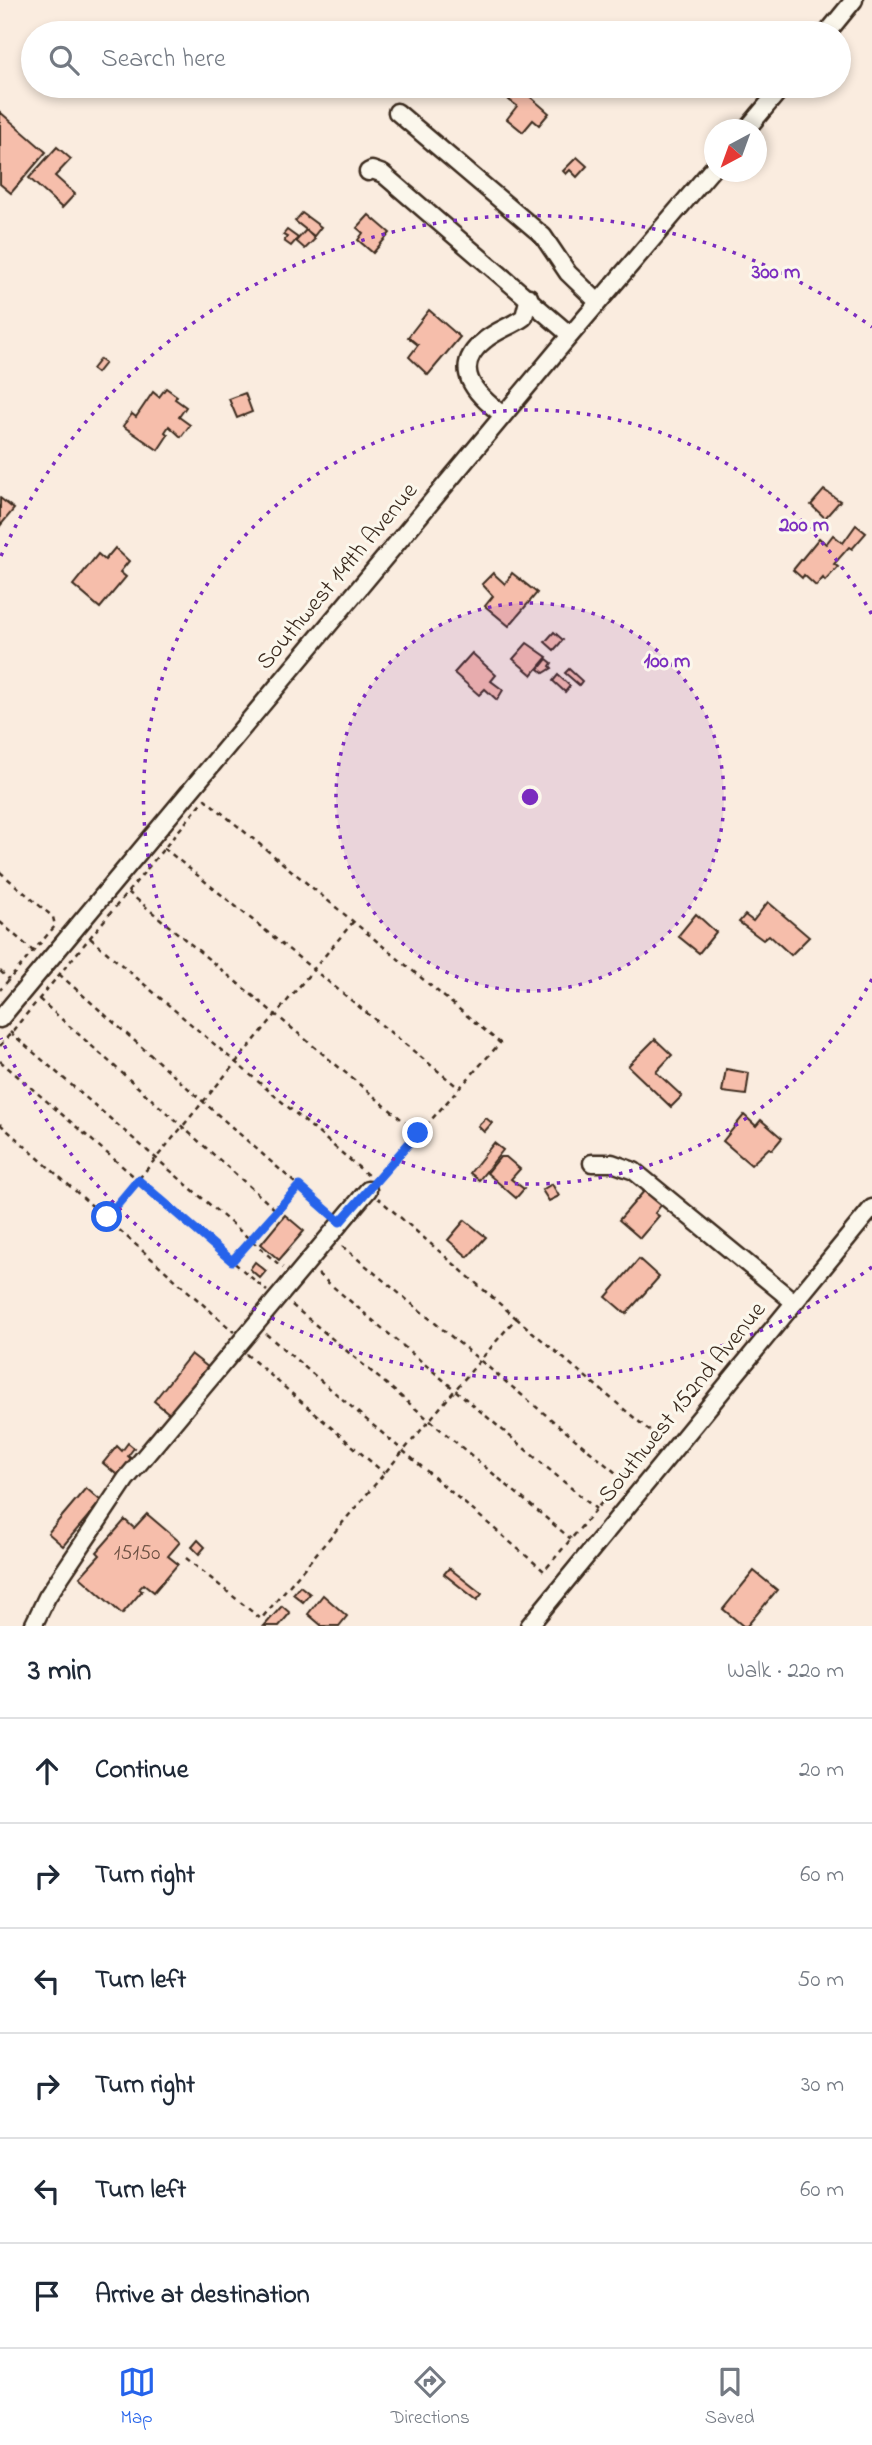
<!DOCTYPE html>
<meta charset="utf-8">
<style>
:root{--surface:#fff;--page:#f6f6f7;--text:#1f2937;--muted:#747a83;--line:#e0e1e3;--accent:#2563eb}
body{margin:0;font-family:"Indie Flower",sans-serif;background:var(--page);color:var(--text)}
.compass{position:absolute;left:704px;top:119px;width:63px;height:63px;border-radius:50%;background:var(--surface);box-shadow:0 4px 10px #0003;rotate:221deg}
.stop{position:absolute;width:21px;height:21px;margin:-16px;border:5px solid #2563eb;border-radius:50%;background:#fff}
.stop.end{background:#2563eb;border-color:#fff;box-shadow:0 2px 7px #0008}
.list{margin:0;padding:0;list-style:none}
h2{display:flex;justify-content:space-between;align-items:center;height:91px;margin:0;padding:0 28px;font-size:30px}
h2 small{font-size:23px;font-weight:400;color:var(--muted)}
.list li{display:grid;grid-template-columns:46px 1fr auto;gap:21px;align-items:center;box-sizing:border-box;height:105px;padding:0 28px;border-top:2px solid var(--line)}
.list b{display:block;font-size:26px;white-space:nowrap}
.list em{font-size:23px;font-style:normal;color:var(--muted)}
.icon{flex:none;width:38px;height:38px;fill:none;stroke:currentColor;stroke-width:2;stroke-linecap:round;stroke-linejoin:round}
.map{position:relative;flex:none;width:872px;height:1626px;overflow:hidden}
.search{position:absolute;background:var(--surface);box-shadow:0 4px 10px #0003;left:21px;right:21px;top:21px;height:77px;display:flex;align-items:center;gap:18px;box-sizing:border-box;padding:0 24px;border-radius:38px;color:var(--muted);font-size:26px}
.sheet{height:721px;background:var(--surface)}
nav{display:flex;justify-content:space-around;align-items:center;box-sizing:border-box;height:98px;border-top:2px solid var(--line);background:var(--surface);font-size:19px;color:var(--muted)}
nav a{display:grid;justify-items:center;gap:4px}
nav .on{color:var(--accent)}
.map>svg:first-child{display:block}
.building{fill:#f6beab;stroke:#3b2a1e;stroke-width:2}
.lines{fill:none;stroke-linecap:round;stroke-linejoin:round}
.minor-casing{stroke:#3b2a1e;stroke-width:21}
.path{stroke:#3b2a1e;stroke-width:2.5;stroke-dasharray:5 5;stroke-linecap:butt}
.minor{stroke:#fbf7ec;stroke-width:16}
.route{stroke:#2563eb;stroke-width:9}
.ring{fill:none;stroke:#7b2cbf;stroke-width:3.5;stroke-dasharray:3.5 7}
.labels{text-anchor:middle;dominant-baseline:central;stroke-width:6;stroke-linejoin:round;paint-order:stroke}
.number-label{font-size:21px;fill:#6a4f41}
.street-label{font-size:24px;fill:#3b2a1e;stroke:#fbf7ec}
.centre{fill:#7b2cbf;stroke:#fbf7ec;stroke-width:3.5}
.ring-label{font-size:21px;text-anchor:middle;font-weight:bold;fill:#7b2cbf;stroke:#fbf7ec;stroke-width:6;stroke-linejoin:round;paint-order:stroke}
</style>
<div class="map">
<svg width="872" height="1626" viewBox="0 0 872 1626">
<rect width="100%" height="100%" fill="#faecdf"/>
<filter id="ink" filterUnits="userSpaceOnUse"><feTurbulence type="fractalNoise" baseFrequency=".0143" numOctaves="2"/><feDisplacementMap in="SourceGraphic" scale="14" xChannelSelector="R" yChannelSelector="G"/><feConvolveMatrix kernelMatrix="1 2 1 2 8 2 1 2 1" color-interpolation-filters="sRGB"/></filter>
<g filter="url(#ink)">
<g class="building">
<polygon points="521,86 534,86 527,94 549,113 539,125 533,120 523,132 507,119 517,106 509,100"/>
<polygon points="0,112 46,152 11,193 0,184"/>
<polygon points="57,147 71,159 55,176 75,194 62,208 29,178"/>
<polygon points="577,157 587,166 577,177 570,170 566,174 563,171"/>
<polygon points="302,213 321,227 314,236 295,221"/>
<polygon points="369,215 390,233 373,253 358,240 363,233 357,228"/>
<polygon points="287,230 298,238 291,246 284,241 287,237 283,235"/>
<polygon points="306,230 315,239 305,249 296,241"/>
<polygon points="429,310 460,337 428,375 409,357 418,345 408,337"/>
<polygon points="100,359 105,363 97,373 92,369"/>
<polygon points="166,388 177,396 175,399 186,407 179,417 190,425 181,437 169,426 165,432 168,435 158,450 123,426 132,414 136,417 153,392 159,397"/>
<polygon points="245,393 252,412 237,418 229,399"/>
<polygon points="824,490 840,501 825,518 811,505"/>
<polygon points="0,498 14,509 0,526"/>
<polygon points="856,525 866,533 852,549 849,547 834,564 838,567 825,581 823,578 816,586 804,575 802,578 793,570 819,538 826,544 833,535 843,543"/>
<polygon points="115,548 129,561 120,572 126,577 100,608 73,585 98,554 105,560"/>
<polygon points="493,573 505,584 512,573 537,593 509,626 485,606 493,596 482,584"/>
<polygon points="554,632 563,640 554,650 545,642"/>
<polygon points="527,643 547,657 532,675 513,659"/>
<polygon points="472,653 496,675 491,681 503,690 497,700 485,689 479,695 454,673"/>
<polygon points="547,659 552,663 550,666 552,668 544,673 539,669"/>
<polygon points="569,669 582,681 579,685 565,673"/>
<polygon points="558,675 570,686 565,692 553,681"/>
<polygon points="768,902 809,937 791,955 769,935 763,940 739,922 745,915 753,921"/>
<polygon points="696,914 716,932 699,953 678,936"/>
<polygon points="655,1039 672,1055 656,1072 682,1096 671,1107 628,1066"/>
<polygon points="726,1069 749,1073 746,1095 722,1092"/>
<polygon points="744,1115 756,1126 761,1120 782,1138 772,1150 769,1148 751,1165 723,1141"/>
<polygon points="486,1118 492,1123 484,1132 478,1126"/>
<polygon points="494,1143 503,1150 479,1180 470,1173"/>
<polygon points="500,1157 506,1157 520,1169 511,1179 524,1189 516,1198 487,1173"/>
<polygon points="552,1184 559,1196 549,1201 542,1190"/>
<polygon points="645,1190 662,1204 655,1213 659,1216 640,1238 619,1220"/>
<polygon points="285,1215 304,1231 279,1260 261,1244"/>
<polygon points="465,1220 486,1237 468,1257 448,1240"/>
<polygon points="639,1259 659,1277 626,1314 606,1297"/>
<polygon points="255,1262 266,1271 260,1278 250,1269"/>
<polygon points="191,1354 209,1368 171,1415 154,1401"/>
<polygon points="128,1443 134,1448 128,1456 135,1462 122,1479 103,1463 117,1446 122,1451"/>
<polygon points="86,1488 101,1501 63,1546 48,1533"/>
<polygon points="147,1514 180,1542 168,1556 178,1564 154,1592 144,1584 139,1589 142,1591 122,1614 80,1577 100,1555 97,1552 125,1520 134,1528"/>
<polygon points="198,1540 205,1547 199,1554 192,1547"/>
<polygon points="449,1568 482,1594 477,1600 444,1574"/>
<polygon points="754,1571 777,1590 747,1626 743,1626 723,1609"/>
<polygon points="300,1586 310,1594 303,1602 293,1594"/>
<polygon points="323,1595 347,1616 339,1626 322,1626 308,1614"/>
<polygon points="282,1606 290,1613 279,1626 264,1626"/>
</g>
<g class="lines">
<g class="minor-casing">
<g id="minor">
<polyline points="827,33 854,0"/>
<polyline points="397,112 543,236 568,273 598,302"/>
<polyline points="746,130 783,86"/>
<polyline points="368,172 372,170 383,174 570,335"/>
<path d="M 503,415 C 476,395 449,368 485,340 C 497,330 512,326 524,317 L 529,297"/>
<polyline points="0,1019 562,345 714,167"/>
<polyline points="592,1163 612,1163 634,1171 794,1302"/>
<polyline points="33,1626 47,1597 126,1479 368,1190"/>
<polyline points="529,1626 872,1208"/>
</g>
</g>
<g class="path">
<polyline points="164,848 459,1088"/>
<polyline points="0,872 53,917 55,926 0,990"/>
<polyline points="128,892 418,1133"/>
<polyline points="0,922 33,951"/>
<polyline points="90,938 370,1177"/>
<polyline points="0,971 9,979"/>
<polyline points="59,974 329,1213"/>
<polyline points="39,999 277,1211"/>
<polyline points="10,1032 283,1268"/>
<polyline points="0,1046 205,799 500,1043 378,1179"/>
<polyline points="0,1061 267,1291"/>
<polyline points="0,1124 234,1332"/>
<polyline points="107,1217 353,922"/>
<polyline points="342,1246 622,1478"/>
<polyline points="232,1261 299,1186"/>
<polyline points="318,1274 596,1509"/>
<polyline points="292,1305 571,1539"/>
<polyline points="266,1334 544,1571 657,1437 516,1318"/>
<polyline points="246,1354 384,1473"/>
<polyline points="186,1558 261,1619 516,1318 378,1198"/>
</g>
<use href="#minor" class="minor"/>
</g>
</g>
<g class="lines" filter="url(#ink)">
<polyline class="route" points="107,1217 138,1180 232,1261 299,1186 340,1222 418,1133"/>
</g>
<circle cx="530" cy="797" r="194" fill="#7b2cbf" fill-opacity=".12"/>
<g class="ring">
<circle cx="530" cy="797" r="194"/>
<path d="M872 979A387 387 0 1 1 872 615"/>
<path d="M872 1267A581 581 0 0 1 1 1038M1 556A581 581 0 0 1 872 327"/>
</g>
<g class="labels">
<g class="number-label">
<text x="137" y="1554">15150</text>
</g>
<g class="street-label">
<text transform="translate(338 577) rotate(-50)">Southwest 149th Avenue</text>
<text transform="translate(683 1403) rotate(-51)">Southwest 152nd Avenue</text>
</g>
</g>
<circle cx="530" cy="797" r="10" class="centre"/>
<g class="ring-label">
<text x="776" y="278">300 m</text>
<text x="804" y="531">200 m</text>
<text x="667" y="667">100 m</text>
</g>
</svg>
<svg class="compass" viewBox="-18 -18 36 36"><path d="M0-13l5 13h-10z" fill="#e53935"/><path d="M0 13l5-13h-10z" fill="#747a83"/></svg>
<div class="stop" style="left:107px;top:1217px"></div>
<div class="stop end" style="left:418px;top:1133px"></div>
<div class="search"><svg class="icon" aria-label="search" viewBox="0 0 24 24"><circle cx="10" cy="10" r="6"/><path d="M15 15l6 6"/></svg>Search here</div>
</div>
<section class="sheet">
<h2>3 min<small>Walk · 220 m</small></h2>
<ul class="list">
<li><svg class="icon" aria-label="ahead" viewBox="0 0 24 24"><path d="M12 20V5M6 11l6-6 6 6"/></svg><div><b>Continue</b></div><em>20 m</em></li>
<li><svg class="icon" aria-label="right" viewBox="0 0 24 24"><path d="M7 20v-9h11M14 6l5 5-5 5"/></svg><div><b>Turn right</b></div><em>60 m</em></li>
<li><svg class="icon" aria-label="left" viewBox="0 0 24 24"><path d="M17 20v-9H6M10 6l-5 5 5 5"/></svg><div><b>Turn left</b></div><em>50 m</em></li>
<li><svg class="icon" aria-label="right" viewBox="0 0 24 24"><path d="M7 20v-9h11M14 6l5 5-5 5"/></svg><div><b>Turn right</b></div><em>30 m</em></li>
<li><svg class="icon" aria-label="left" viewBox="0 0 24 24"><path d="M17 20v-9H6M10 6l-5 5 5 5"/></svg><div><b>Turn left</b></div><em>60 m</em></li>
<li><svg class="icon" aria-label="arrive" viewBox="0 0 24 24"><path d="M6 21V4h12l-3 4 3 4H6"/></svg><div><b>Arrive at destination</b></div></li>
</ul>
</section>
<nav>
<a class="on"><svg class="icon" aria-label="map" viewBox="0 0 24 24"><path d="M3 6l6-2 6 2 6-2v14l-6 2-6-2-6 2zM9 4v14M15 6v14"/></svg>Map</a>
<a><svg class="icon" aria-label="directions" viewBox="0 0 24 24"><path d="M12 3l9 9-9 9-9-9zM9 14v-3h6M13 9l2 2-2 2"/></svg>Directions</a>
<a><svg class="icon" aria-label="saved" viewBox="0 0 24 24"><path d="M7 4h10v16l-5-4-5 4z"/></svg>Saved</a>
</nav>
